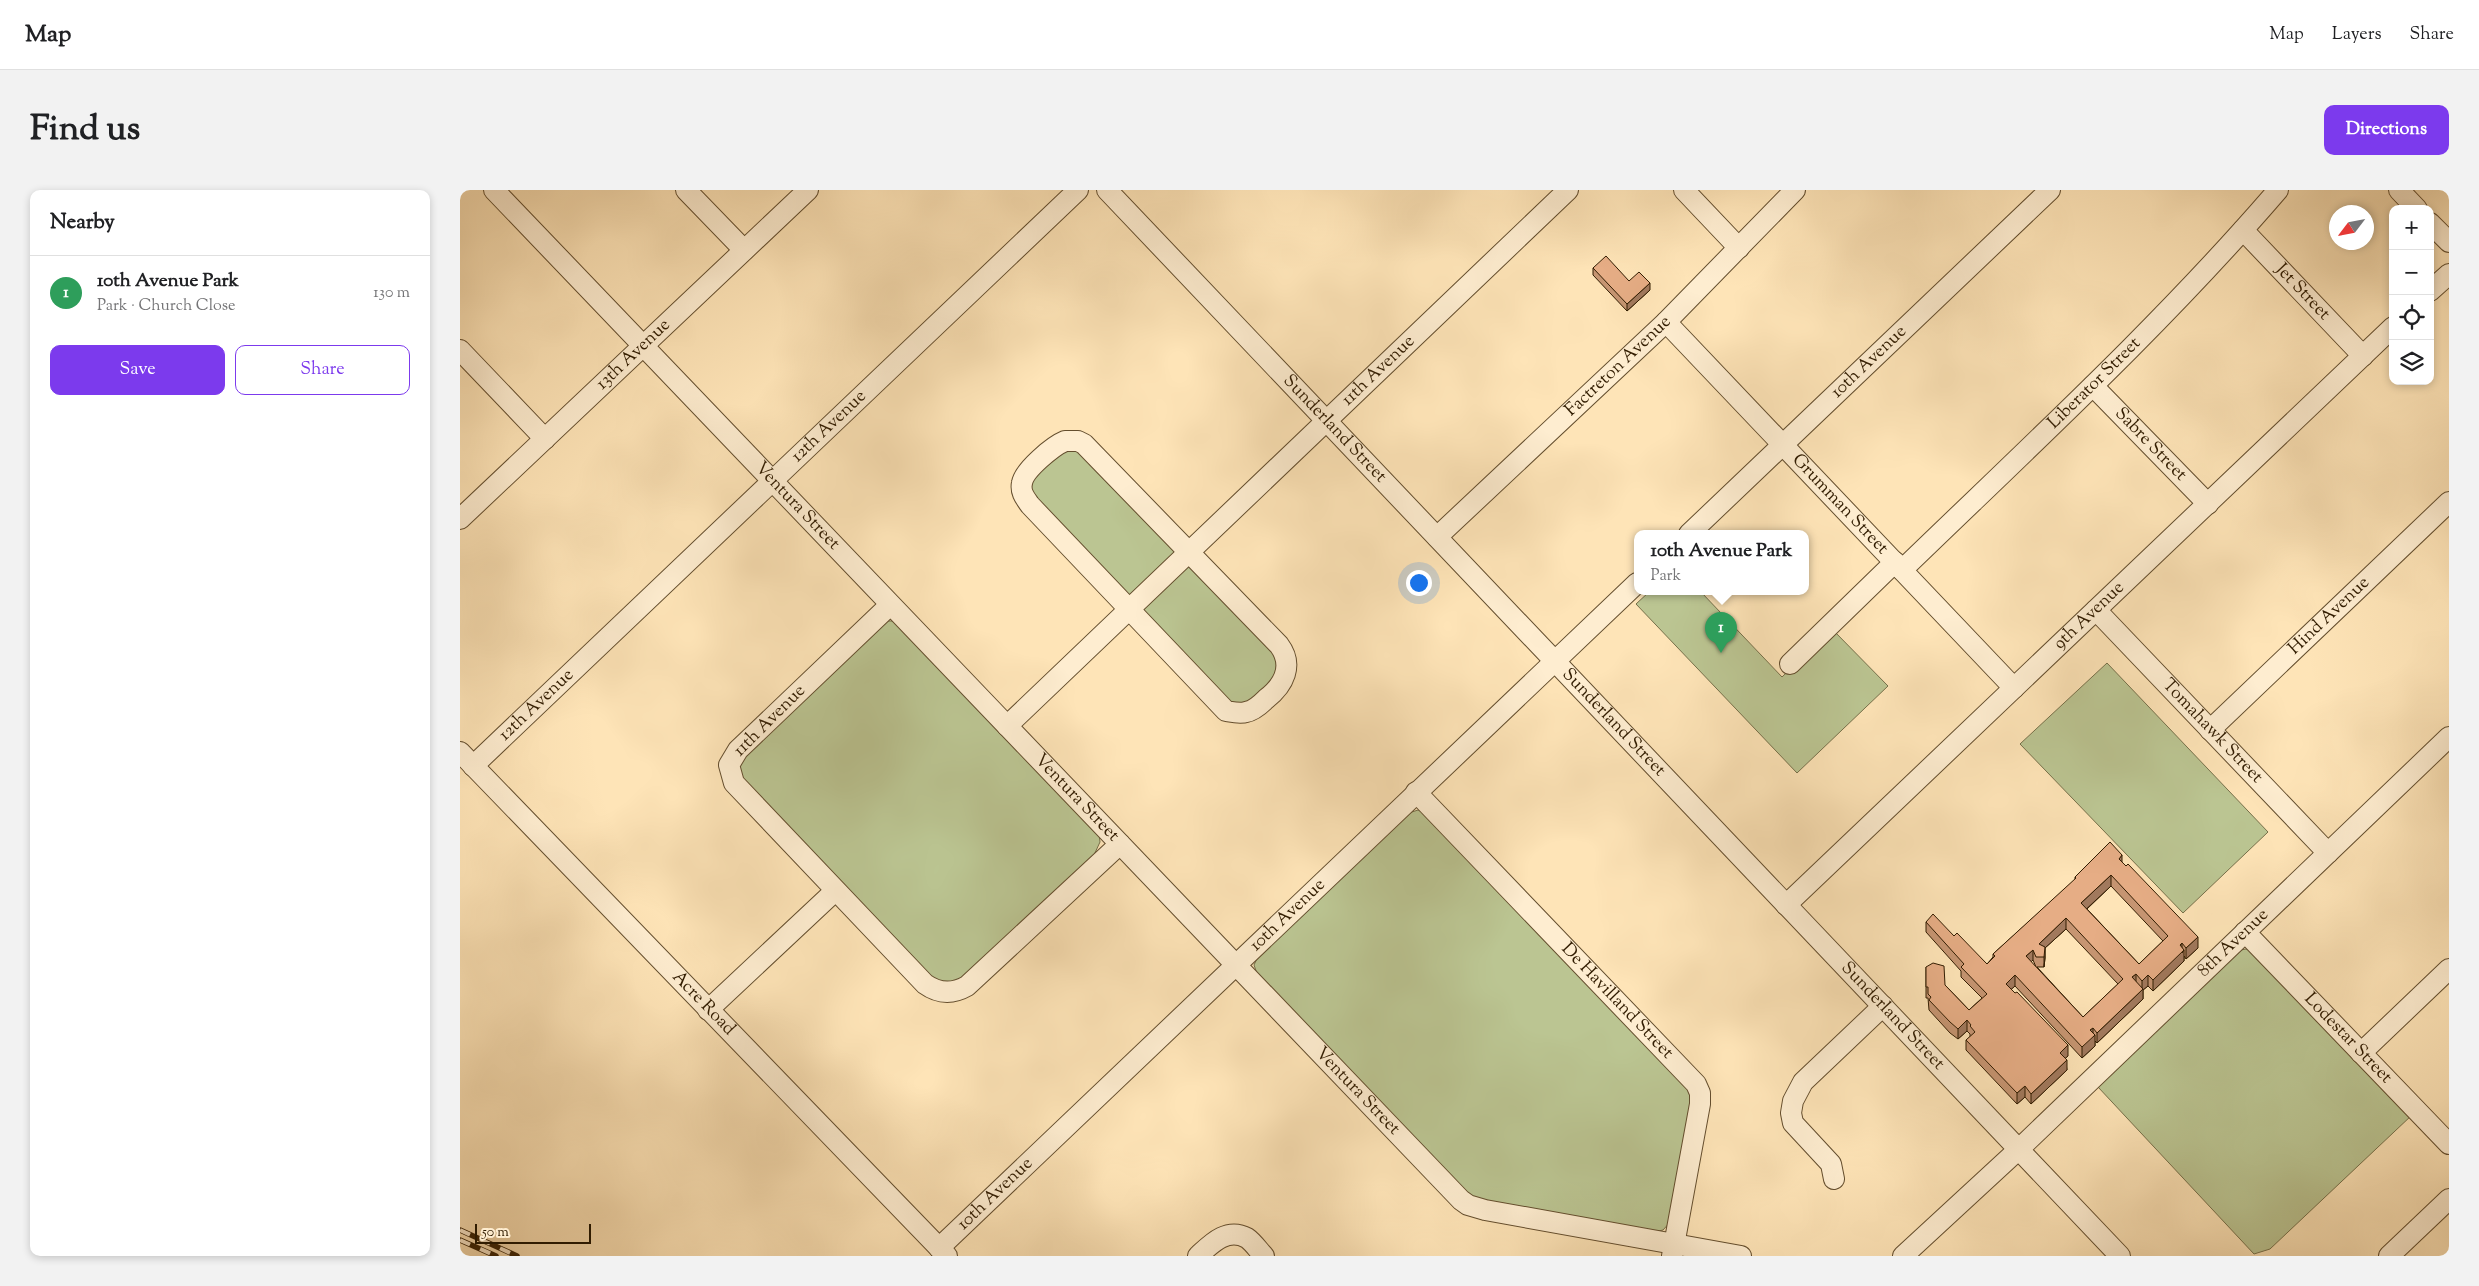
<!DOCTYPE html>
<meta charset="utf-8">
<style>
:root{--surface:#fff;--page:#f2f2f2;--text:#202124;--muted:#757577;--line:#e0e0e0;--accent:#7c3aed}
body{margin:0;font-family:"Sorts Mill Goudy",serif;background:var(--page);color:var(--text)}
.controls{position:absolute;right:15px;top:15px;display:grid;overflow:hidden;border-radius:10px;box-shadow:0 2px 8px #0003}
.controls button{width:45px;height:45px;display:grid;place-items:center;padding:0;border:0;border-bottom:1px solid var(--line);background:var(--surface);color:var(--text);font:25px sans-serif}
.compass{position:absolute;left:1869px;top:15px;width:45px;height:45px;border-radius:50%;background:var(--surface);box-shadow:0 2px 8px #0003;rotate:238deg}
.scale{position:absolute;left:15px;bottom:12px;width:116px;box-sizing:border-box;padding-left:5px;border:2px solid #311c01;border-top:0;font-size:14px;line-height:18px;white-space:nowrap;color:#311c01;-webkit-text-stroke:4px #feedd0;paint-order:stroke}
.you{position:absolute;left:958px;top:392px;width:18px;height:18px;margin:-12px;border:4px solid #fff;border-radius:50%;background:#1a73e8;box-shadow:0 0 0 8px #1a73e833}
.badge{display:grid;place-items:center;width:32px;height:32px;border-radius:50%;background:var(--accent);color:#fff;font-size:16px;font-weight:700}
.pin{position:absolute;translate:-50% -41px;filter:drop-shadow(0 1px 2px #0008)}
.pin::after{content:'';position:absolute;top:26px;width:18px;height:15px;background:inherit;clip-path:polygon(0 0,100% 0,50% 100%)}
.popup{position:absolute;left:1174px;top:340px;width:175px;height:65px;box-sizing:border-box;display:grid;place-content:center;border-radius:10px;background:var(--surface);filter:drop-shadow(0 1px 4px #0005);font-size:16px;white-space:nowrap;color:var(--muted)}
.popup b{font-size:19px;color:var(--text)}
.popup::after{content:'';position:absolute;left:50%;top:100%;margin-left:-10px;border:10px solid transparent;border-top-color:var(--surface)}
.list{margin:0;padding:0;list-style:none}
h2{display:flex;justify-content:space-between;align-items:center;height:65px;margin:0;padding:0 20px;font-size:21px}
h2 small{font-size:16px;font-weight:400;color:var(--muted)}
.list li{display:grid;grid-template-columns:32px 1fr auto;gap:15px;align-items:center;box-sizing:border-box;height:75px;padding:0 20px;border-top:1px solid var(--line)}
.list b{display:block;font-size:19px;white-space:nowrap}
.list p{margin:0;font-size:16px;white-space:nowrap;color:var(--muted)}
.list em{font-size:16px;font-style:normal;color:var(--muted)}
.actions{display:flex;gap:10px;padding:15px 20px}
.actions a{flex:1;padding:11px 0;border:1px solid var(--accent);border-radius:10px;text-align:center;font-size:18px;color:var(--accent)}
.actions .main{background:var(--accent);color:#fff}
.icon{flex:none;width:28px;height:28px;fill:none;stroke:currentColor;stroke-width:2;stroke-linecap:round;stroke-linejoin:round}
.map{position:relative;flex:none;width:1989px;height:1066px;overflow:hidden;border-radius:10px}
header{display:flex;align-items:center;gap:30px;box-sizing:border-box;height:70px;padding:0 25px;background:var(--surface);border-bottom:1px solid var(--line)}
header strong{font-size:24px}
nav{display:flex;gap:28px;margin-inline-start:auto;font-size:18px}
.intro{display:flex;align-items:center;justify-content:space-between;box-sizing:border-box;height:120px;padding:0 30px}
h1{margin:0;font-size:35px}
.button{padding:12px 22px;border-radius:10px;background:var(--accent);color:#fff;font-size:18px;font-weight:700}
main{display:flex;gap:30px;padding:0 30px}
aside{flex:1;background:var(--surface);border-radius:10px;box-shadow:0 2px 8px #0003}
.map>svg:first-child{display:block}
.green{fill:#bbc592;stroke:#76704a}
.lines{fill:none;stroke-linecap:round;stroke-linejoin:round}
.minor-casing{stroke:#644e2e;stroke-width:22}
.minor{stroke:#feedd0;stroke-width:20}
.rail-casing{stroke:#311c01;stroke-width:5.5}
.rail{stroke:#feedd0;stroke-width:4;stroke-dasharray:11;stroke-linecap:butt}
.wall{fill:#c69572;stroke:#311c01;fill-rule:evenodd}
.shaded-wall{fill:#a1795d;stroke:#311c01}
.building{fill:#e6ad85;stroke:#311c01;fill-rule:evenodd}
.labels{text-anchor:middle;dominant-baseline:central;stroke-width:4;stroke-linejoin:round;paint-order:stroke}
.street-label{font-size:18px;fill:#311c01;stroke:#feedd0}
</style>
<header>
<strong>Map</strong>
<nav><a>Map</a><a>Layers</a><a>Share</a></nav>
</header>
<div class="intro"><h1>Find us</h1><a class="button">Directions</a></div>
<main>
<aside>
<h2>Nearby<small></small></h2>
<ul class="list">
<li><span class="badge" style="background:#2e9e5b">1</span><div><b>10th Avenue Park</b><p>Park · Church Close</p></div><em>130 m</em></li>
</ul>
<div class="actions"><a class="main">Save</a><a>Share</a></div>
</aside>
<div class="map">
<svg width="1989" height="1066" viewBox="0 0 1989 1066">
<rect width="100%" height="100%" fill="#fee4b7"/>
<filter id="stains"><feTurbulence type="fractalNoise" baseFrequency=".004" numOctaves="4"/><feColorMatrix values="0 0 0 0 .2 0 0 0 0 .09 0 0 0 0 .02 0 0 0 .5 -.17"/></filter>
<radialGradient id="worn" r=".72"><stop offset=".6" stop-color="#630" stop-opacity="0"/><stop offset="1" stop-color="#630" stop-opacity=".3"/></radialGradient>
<g class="green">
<polygon points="612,251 824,461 811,506 766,521 570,315 569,280"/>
<polygon points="1189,402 1241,402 1322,487 1372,439 1428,496 1337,583 1176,414"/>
<polygon points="426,431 437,431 639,644 640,652 634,665 501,791 479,795 282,591 278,572"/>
<polygon points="1647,473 1808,642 1723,723 1560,554"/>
<polygon points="958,620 973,627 1234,906 1213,1029 1203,1040 1190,1043 1010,1008 799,789 794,775 800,762 943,625"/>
<polygon points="1786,759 1791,760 1952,925 1810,1059 1794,1064 1638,897 1781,760"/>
</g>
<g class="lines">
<g class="minor-casing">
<g id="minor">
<path id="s1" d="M 34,0 L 1001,1010 L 1008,1015 L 1025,1020 L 1281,1066"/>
<polyline points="226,0 284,60"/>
<path id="s2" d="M 647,0 L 1660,1066"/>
<polyline points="1224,0 1279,58"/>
<polyline points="1939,0 1957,19"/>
<polyline points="1970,33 1989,52"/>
<path id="s3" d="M 1783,40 L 1903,166"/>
<polyline points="1970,101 1989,84"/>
<path id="s4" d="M 1206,132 L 1554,498"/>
<polyline points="0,160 85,249"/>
<path id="s5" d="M 1633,196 L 1748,314"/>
<path d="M 605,251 L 618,251 L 624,254 L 819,455 C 834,475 824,495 806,509 C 801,514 793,521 786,522 C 780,524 772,522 766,521 L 570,315 C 565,308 560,302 562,293 C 564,280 593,256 605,251 Z"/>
<path id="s6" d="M 0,329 L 348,0"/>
<path id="s7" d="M 1229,344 L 1590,0"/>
<path id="s8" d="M 977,347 L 1206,132 L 1335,0"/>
<path id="s9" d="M 1442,380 C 1570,256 1702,135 1818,0"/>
<path d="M 430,415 L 278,560 L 269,575 L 274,593 L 465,794 C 479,804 493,804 507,796 L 660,654"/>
<path id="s10" d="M 1636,420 L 1868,663"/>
<polyline points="1330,474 1435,372"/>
<path id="s11" d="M 547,536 L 1108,0"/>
<path id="s12" d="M 1750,540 L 1989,312"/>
<path id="s13" d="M 0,562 L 487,1066"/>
<path id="s14" d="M 13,576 L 618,0"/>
<path id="s15" d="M 956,602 L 1236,894 L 1240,903 L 1240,914 L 1212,1066"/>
<path id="s16" d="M 1326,715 L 1933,137"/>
<path id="s17" d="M 1785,742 L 1989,954"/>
<polyline points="248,820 375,701"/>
<polyline points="1901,863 1989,779"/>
<polyline points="1374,989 1371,974 1333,933 1331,923 1333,911 1343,892 1423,816"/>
<path id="s18" d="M 479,1058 L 1177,393"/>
<path d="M 738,1066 C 751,1054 767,1037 787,1048 C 793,1052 799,1061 804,1066"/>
<path id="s19" d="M 1443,1066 L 1559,959 L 1989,547"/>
<polyline points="1929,1066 1989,1009"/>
</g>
</g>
<use href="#minor" class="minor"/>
<g class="rail-casing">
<g id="rail">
<polyline points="0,1040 57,1066"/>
<polyline points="0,1050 36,1066"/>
</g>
</g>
<use href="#rail" class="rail"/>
</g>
<g class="wall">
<polygon points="1133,78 1169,91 1190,100 1167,121 1133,85"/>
<path d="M 1662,673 L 1738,758 L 1726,769 L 1724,766 L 1724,771 L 1693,801 L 1688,796 L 1683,800 L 1683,809 L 1637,853 L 1635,851 L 1635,856 L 1622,868 L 1555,796 L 1551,799 L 1608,866 L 1605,868 L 1607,880 L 1571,914 L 1565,907 L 1557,914 L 1506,860 L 1506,850 L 1510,847 L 1510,844 L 1507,841 L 1498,849 L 1490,843 L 1469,820 L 1468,808 L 1466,808 L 1466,777 L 1485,795 L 1509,820 L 1522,808 L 1501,787 L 1501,781 L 1466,742 L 1466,732 L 1494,746 L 1527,774 L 1533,767 L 1533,764 L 1615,690 L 1615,687 ZM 1651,696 L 1703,751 L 1679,774 L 1627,719 ZM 1606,739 L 1658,794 L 1623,827 L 1577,777 L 1584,777 L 1585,768 L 1585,758 ZM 1573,770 L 1576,777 L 1571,772 Z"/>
</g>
<g class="shaded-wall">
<polygon points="1190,93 1190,100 1167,121 1167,114"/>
<polygon points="1662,665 1662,676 1659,669"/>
<polygon points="1651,685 1651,696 1621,724 1621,713"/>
<polygon points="1606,728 1606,739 1585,758 1585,768 1584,777 1584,767 1579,754"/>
<polygon points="1738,747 1738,758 1726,769 1726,758"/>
<polygon points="1722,753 1722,763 1724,760 1724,771 1693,801 1693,790"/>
<polygon points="1573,760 1573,770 1566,777 1566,766"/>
<polygon points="1676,784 1676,794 1672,787"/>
<polygon points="1555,785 1555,796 1546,804 1546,794"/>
<polygon points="1688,785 1688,796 1683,800 1683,809 1637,853 1637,843 1682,800 1682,791"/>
<polygon points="1507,830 1507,841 1498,849 1498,839"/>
<polygon points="1633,838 1633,847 1635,845 1635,856 1622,868 1622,857 1630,840"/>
<polygon points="1608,855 1608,866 1600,873 1600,863"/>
<polygon points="1607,870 1607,880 1571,914 1571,904"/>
<polygon points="1565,896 1565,907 1557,914 1557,903"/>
</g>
<g class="building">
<polygon points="1146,66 1169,91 1179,82 1190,93 1167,114 1133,78"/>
<path d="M 1650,652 L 1662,665 L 1659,669 L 1666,676 L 1668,674 L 1738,747 L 1726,758 L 1722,753 L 1720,755 L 1724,760 L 1693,790 L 1688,785 L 1682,791 L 1676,784 L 1672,787 L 1683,799 L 1637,843 L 1633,838 L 1630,840 L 1635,845 L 1622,857 L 1555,785 L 1546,794 L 1555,803 L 1557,802 L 1608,855 L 1600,863 L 1607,870 L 1571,904 L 1565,896 L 1557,903 L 1506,850 L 1515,842 L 1510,836 L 1511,835 L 1507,830 L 1498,839 L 1490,832 L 1469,810 L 1471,807 L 1468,804 L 1468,797 L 1466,797 L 1466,777 L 1473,773 L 1484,776 L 1485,795 L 1509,820 L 1527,804 L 1501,777 L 1504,774 L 1466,732 L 1473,724 L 1494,746 L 1497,743 L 1527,774 L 1535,766 L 1533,764 L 1616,688 L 1615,687 ZM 1651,685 L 1708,746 L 1679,774 L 1621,713 ZM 1606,728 L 1663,789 L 1623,827 L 1566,766 L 1573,760 L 1576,767 L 1584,767 L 1585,757 L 1579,754 Z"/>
</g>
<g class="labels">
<g class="street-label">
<text stroke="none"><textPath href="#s3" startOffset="86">Jet Street</textPath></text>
<text stroke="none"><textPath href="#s6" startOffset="239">13th Avenue</textPath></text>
<text stroke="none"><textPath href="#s7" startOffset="249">10th Avenue</textPath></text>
<text stroke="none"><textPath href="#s8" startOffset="249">Factreton Avenue</textPath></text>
<text stroke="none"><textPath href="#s11" startOffset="514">11th Avenue</textPath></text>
<text stroke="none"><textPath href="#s9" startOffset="268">Liberator Street</textPath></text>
<text stroke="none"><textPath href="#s14" startOffset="492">12th Avenue</textPath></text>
<text stroke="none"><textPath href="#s2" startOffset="330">Sunderland Street</textPath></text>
<text stroke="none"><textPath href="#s5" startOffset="82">Sabre Street</textPath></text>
<text stroke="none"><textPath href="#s4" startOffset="252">Grumman Street</textPath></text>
<text stroke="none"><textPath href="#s1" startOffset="438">Ventura Street</textPath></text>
<text stroke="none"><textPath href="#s16" startOffset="419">9th Avenue</textPath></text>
<text stroke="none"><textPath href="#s12" startOffset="165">Hind Avenue</textPath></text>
<text stroke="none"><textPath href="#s14" startOffset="88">12th Avenue</textPath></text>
<text transform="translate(310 531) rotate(-45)">11th Avenue</text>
<text stroke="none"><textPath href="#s2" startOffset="735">Sunderland Street</textPath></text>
<text stroke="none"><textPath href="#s10" startOffset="168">Tomahawk Street</textPath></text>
<text stroke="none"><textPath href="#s1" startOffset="842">Ventura Street</textPath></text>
<text stroke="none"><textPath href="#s18" startOffset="482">10th Avenue</textPath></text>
<text stroke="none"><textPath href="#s19" startOffset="455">8th Avenue</textPath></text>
<text stroke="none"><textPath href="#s15" startOffset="290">De Havilland Street</textPath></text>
<text stroke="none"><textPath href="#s13" startOffset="350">Acre Road</textPath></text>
<text stroke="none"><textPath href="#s2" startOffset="1140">Sunderland Street</textPath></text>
<text stroke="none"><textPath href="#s17" startOffset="148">Lodestar Street</textPath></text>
<text stroke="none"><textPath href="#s1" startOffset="1248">Ventura Street</textPath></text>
<text stroke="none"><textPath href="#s18" startOffset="78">10th Avenue</textPath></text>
</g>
</g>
<rect width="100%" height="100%" filter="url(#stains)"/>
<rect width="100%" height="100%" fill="url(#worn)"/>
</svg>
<div class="controls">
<button>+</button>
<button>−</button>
<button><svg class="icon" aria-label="locate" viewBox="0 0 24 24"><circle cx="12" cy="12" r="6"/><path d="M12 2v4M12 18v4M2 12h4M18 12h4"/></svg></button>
<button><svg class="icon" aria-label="layers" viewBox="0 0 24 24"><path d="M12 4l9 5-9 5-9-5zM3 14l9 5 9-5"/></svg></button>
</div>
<svg class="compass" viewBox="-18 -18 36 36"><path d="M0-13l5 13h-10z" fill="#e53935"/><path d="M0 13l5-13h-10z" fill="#757577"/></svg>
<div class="scale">50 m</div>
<div class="you"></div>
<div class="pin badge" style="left:1261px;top:463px;background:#2e9e5b">1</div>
<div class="popup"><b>10th Avenue Park</b>Park</div>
</div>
</main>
